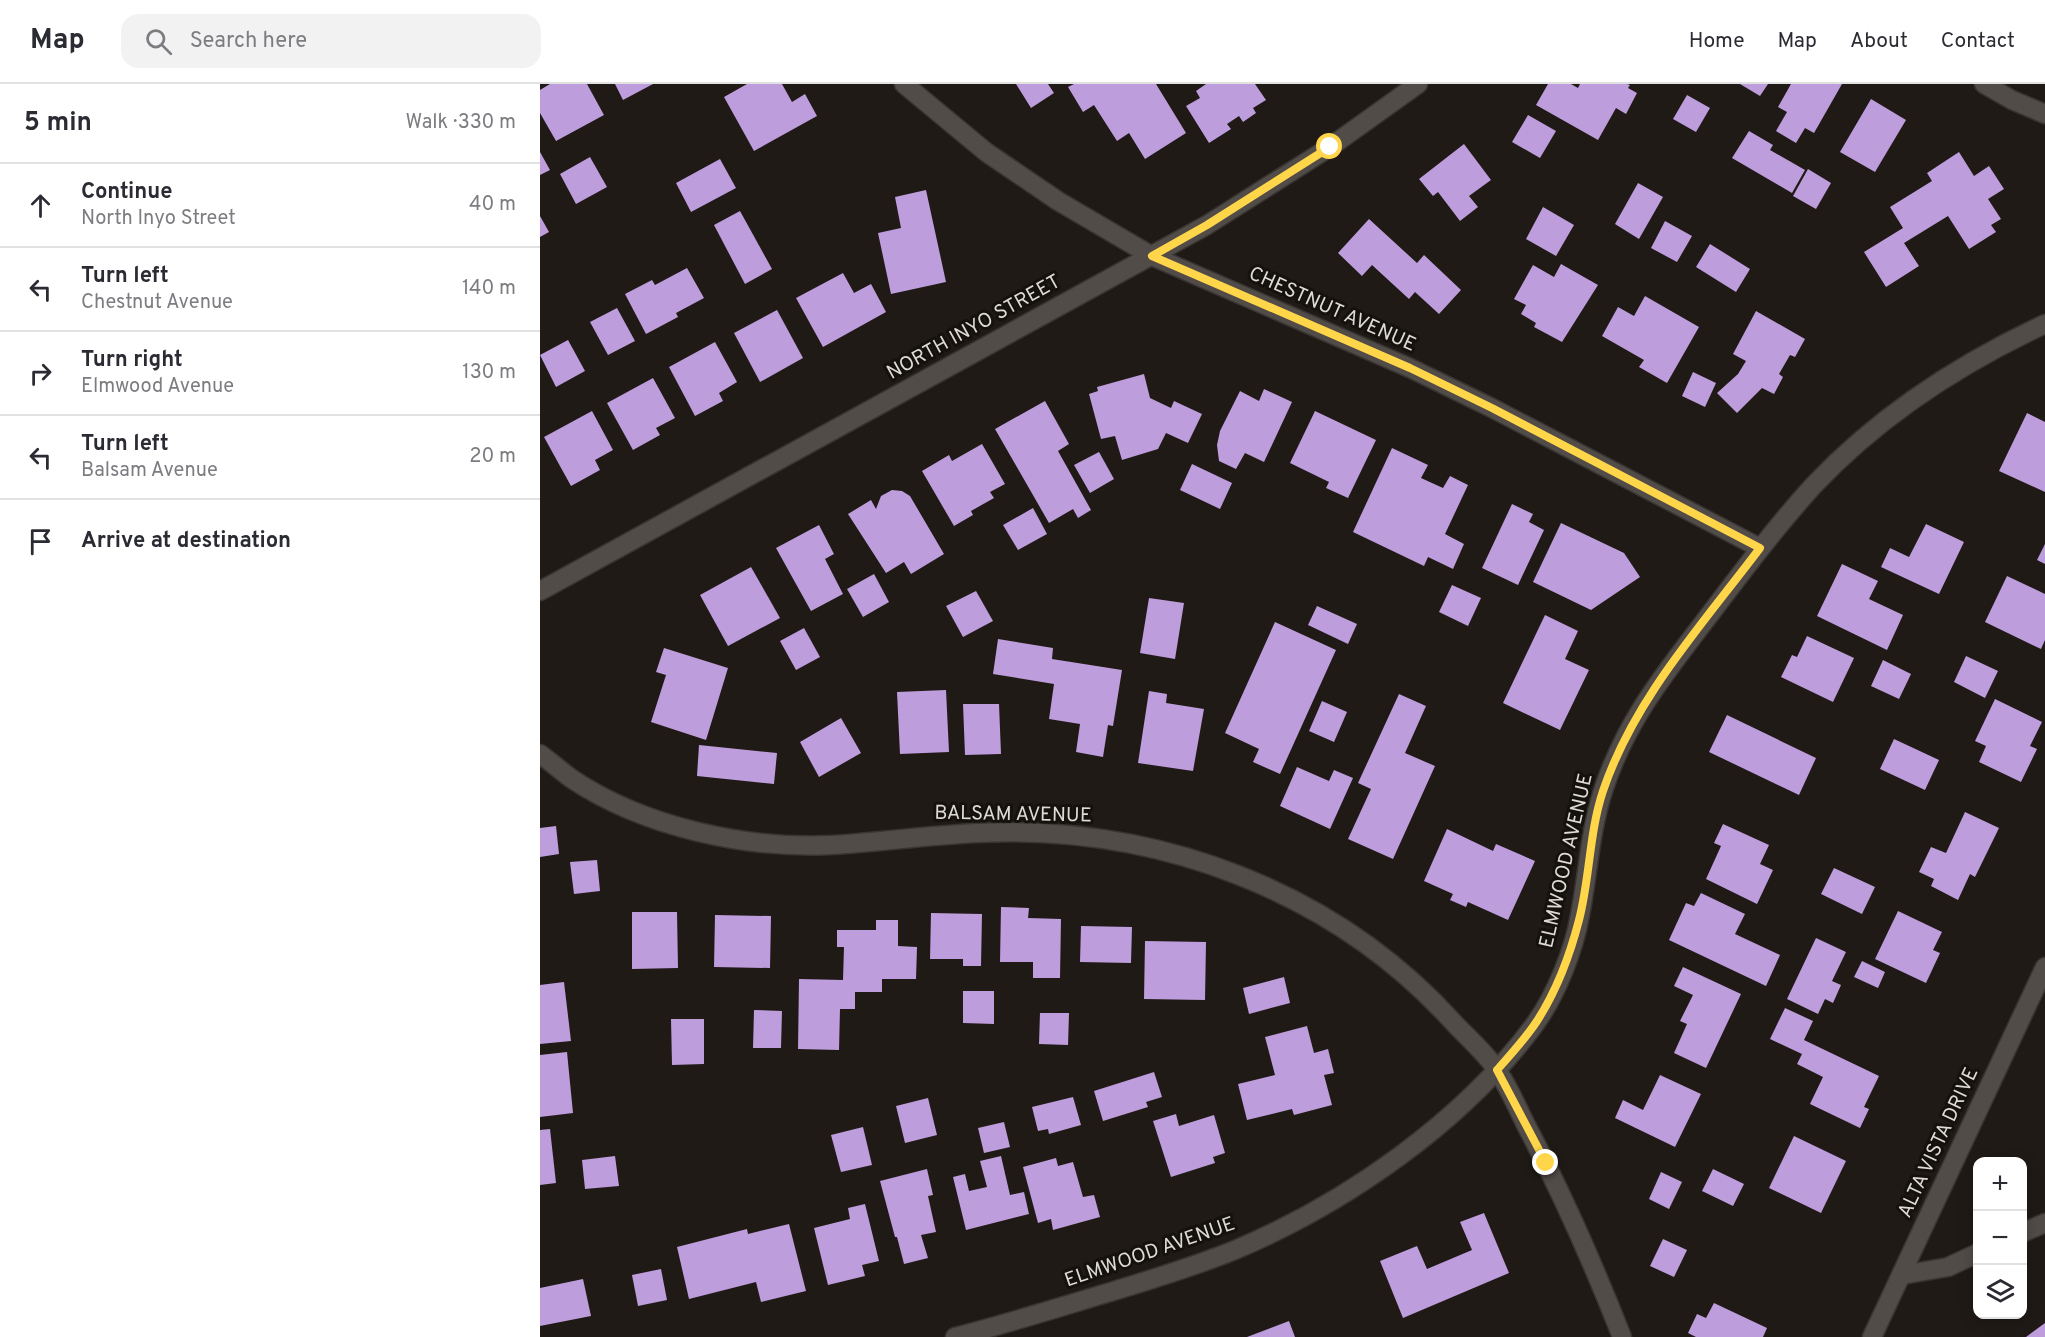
<!DOCTYPE html>
<meta charset="utf-8">
<style>
:root{--surface:#fff;--page:#f2f2f3;--text:#2b2b33;--muted:#7c7c81;--line:#e1e1e2}
body{margin:0;font-family:Overpass,sans-serif;background:var(--page);color:var(--text)}
.controls{position:absolute;right:18px;bottom:18px;display:grid;overflow:hidden;border-radius:12px;box-shadow:0 3px 15px #0003}
.controls button{width:54px;height:54px;display:grid;place-items:center;padding:0;border:0;border-bottom:2px solid var(--line);background:var(--surface);color:var(--text);font:30px sans-serif}
.stop{position:absolute;width:18px;height:18px;margin:-14px;border:4px solid #ffd54a;border-radius:50%;background:#fff}
.stop.end{background:#ffd54a;border-color:#fff;box-shadow:0 2px 6px #0008}
.list{margin:0;padding:0;list-style:none}
h2{display:flex;justify-content:space-between;align-items:center;height:78px;margin:0;padding:0 24px;font-size:26px}
h2 small{font-size:20px;font-weight:400;color:var(--muted)}
.list li{display:grid;grid-template-columns:39px 1fr auto;gap:18px;align-items:center;box-sizing:border-box;height:84px;padding:0 24px;border-top:2px solid var(--line)}
.list b{display:block;font-size:22px;white-space:nowrap}
.list p{margin:0;font-size:20px;white-space:nowrap;color:var(--muted)}
.list em{font-size:20px;font-style:normal;color:var(--muted)}
.icon{flex:none;width:33px;height:33px;fill:none;stroke:currentColor;stroke-width:2;stroke-linecap:round;stroke-linejoin:round}
.map{position:relative;flex:none;width:1505px;height:1253px;overflow:hidden}
header{display:flex;align-items:center;gap:36px;box-sizing:border-box;height:84px;padding:0 30px;background:var(--surface);border-bottom:2px solid var(--line)}
header strong{font-size:28px}
nav{display:flex;gap:33px;margin-inline-start:auto;font-size:21px}
.search{width:420px;height:54px;background:var(--page);display:flex;align-items:center;gap:15px;box-sizing:border-box;padding:0 21px;border-radius:18px;color:var(--muted);font-size:22px}
main{display:flex}
aside{flex:1;background:var(--surface)}
.map>svg:first-child{display:block}
.building{fill:#be9ddc}
.lines{fill:none;stroke-linecap:round;stroke-linejoin:round}
.minor-casing{stroke:#373432;stroke-width:21}
.tertiary-casing{stroke:#373432;stroke-width:21}
.minor{stroke:#524c48;stroke-width:18}
.tertiary{stroke:#524c48;stroke-width:18}
.route{stroke:#ffd54a;stroke-width:8}
.labels{text-anchor:middle;dominant-baseline:central;stroke-width:6;stroke-linejoin:round;paint-order:stroke}
.street-label{font-size:20px;fill:#dddad7;stroke:#15110d}
</style>
<header>
<strong>Map</strong>
<div class="search"><svg class="icon" aria-label="search" viewBox="0 0 24 24"><circle cx="10" cy="10" r="6"/><path d="M15 15l6 6"/></svg>Search here</div>
<nav><a>Home</a><a>Map</a><a>About</a><a>Contact</a></nav>
</header>
<main>
<aside>
<h2>5 min<small>Walk · 330 m</small></h2>
<ul class="list">
<li><svg class="icon" aria-label="ahead" viewBox="0 0 24 24"><path d="M12 20V5M6 11l6-6 6 6"/></svg><div><b>Continue</b><p>North Inyo Street</p></div><em>40 m</em></li>
<li><svg class="icon" aria-label="left" viewBox="0 0 24 24"><path d="M17 20v-9H6M10 6l-5 5 5 5"/></svg><div><b>Turn left</b><p>Chestnut Avenue</p></div><em>140 m</em></li>
<li><svg class="icon" aria-label="right" viewBox="0 0 24 24"><path d="M7 20v-9h11M14 6l5 5-5 5"/></svg><div><b>Turn right</b><p>Elmwood Avenue</p></div><em>130 m</em></li>
<li><svg class="icon" aria-label="left" viewBox="0 0 24 24"><path d="M17 20v-9H6M10 6l-5 5 5 5"/></svg><div><b>Turn left</b><p>Balsam Avenue</p></div><em>20 m</em></li>
<li><svg class="icon" aria-label="arrive" viewBox="0 0 24 24"><path d="M6 21V4h12l-3 4 3 4H6"/></svg><div><b>Arrive at destination</b></div></li>
</ul>
</aside>
<div class="map">
<svg width="1505" height="1253" viewBox="0 0 1505 1253">
<rect width="100%" height="100%" fill="#1f1a16"/>
<g class="building">
<polygon points="10,0 47,0 64,31 16,57 0,29 0,6"/>
<polygon points="75,0 113,0 83,16"/>
<polygon points="207,0 242,0 252,18 265,10 277,32 214,67 184,13"/>
<polygon points="476,0 508,0 514,9 491,24"/>
<polygon points="534,0 616,0 646,49 605,75 589,49 577,57 554,21 543,28 528,3"/>
<polygon points="666,0 715,0 726,16 713,24 716,29 703,38 699,32 687,40 691,45 669,59 646,22 660,14 656,7"/>
<polygon points="1008,0 1031,0 1038,4 1040,0 1087,0 1090,1 1088,4 1097,9 1086,30 1076,24 1058,56 996,21"/>
<polygon points="1200,0 1228,0 1220,12"/>
<polygon points="1251,0 1302,0 1274,49 1265,44 1256,59 1236,47 1247,28 1238,23"/>
<polygon points="1147,11 1170,24 1156,48 1133,35"/>
<polygon points="1331,15 1366,36 1335,88 1300,68"/>
<polygon points="988,31 1016,47 1000,74 972,58"/>
<polygon points="1209,47 1233,61 1230,66 1265,86 1252,109 1192,74"/>
<polygon points="924,60 951,96 929,112 938,123 920,137 898,108 893,112 879,95"/>
<polygon points="0,68 10,86 0,91"/>
<polygon points="1419,68 1434,92 1449,82 1464,105 1448,115 1461,135 1451,141 1456,148 1429,165 1408,132 1364,159 1379,182 1346,203 1324,168 1363,144 1350,123 1392,97 1387,89"/>
<polygon points="50,73 67,103 36,120 20,90"/>
<polygon points="180,75 196,104 151,128 136,99"/>
<polygon points="1268,85 1291,99 1276,125 1253,112"/>
<polygon points="1098,99 1123,113 1099,155 1075,140"/>
<polygon points="386,106 406,198 351,210 338,149 361,144 355,113"/>
<polygon points="1003,123 1034,141 1016,172 986,155"/>
<polygon points="200,127 232,185 205,200 174,141"/>
<polygon points="0,132 9,148 0,153"/>
<polygon points="829,135 877,179 884,171 921,206 899,230 875,208 869,215 832,181 822,192 798,169"/>
<polygon points="1125,137 1152,152 1137,178 1111,164"/>
<polygon points="1170,160 1210,185 1196,208 1156,183"/>
<polygon points="1021,180 1058,201 1022,258 994,243 996,239 981,230 986,221 974,215 993,181 1014,193"/>
<polygon points="147,184 164,214 136,229 138,233 106,250 85,210 112,196 115,201"/>
<polygon points="303,189 314,209 331,200 346,228 283,263 256,214"/>
<polygon points="1105,212 1159,243 1127,299 1099,283 1104,276 1062,252 1078,223 1094,232"/>
<polygon points="77,224 95,257 68,271 50,238"/>
<polygon points="237,226 263,274 220,298 194,249"/>
<polygon points="1216,227 1265,255 1255,273 1250,271 1239,290 1243,293 1234,310 1222,304 1197,329 1177,309 1198,290 1206,277 1193,270"/>
<polygon points="28,256 45,287 16,303 0,271"/>
<polygon points="175,258 197,298 179,309 183,317 155,332 129,283"/>
<polygon points="1153,288 1176,299 1165,323 1142,312"/>
<polygon points="604,290 610,314 631,324 634,317 662,330 648,359 626,349 618,365 582,376 575,352 561,355 549,310 558,307 557,303"/>
<polygon points="113,294 135,334 116,344 120,351 93,366 67,319"/>
<polygon points="724,305 752,318 724,378 705,369 696,385 679,377 677,361 680,347 700,307 719,317"/>
<polygon points="505,317 529,360 518,367 551,426 538,434 533,425 509,439 455,345"/>
<polygon points="52,327 73,366 55,376 60,386 31,402 4,353"/>
<polygon points="775,327 836,356 808,414 786,404 789,398 750,379"/>
<polygon points="1487,329 1505,338 1505,408 1459,387"/>
<polygon points="442,360 465,400 450,408 454,414 431,427 433,431 414,442 382,387 409,371 412,377"/>
<polygon points="852,364 888,381 881,394 903,404 910,392 928,401 905,450 924,460 913,485 888,473 884,482 813,448"/>
<polygon points="559,368 574,395 550,409 534,381"/>
<polygon points="652,380 692,399 680,425 640,406"/>
<polygon points="352,406 362,407 370,412 404,470 371,490 364,478 346,489 308,430 331,416 336,425 341,412"/>
<polygon points="972,420 993,430 989,438 1004,446 978,501 942,484"/>
<polygon points="493,424 507,450 478,466 463,441"/>
<polygon points="1021,439 1084,469 1100,493 1051,526 993,498"/>
<polygon points="1386,440 1424,458 1399,510 1341,483 1350,464 1369,473"/>
<polygon points="279,441 294,470 285,475 303,510 271,527 236,464"/>
<polygon points="1505,460 1505,480 1497,476"/>
<polygon points="1302,480 1338,497 1329,515 1363,531 1347,566 1277,532"/>
<polygon points="211,483 240,534 188,562 160,511"/>
<polygon points="334,490 349,518 323,533 307,505"/>
<polygon points="1467,492 1505,510 1505,556 1501,565 1445,538"/>
<polygon points="912,501 941,514 928,542 899,528"/>
<polygon points="436,507 453,537 423,553 406,522"/>
<polygon points="609,514 644,519 635,575 600,569"/>
<polygon points="777,522 817,540 808,560 768,541"/>
<polygon points="1005,531 1038,547 1025,575 1049,586 1020,646 963,619"/>
<polygon points="735,538 796,566 740,690 713,678 719,665 685,649"/>
<polygon points="264,544 280,573 256,586 240,557"/>
<polygon points="1267,552 1314,574 1293,618 1241,593 1252,571 1257,573"/>
<polygon points="458,555 513,564 512,575 582,586 573,642 568,641 563,673 536,668 540,640 509,635 514,600 453,590"/>
<polygon points="124,564 188,584 166,656 111,638 126,591 116,588"/>
<polygon points="1426,572 1458,587 1445,614 1414,598"/>
<polygon points="1343,576 1371,590 1359,615 1331,602"/>
<polygon points="406,606 409,668 360,670 357,608"/>
<polygon points="609,607 627,610 626,619 664,625 653,687 598,679"/>
<polygon points="859,610 886,622 865,669 895,682 853,775 808,755 831,705 818,699"/>
<polygon points="1455,615 1502,638 1490,662 1497,665 1481,698 1439,678 1446,662 1435,657"/>
<polygon points="782,617 807,628 794,658 769,647"/>
<polygon points="423,620 459,620 461,670 425,671"/>
<polygon points="1187,631 1276,674 1259,711 1169,668"/>
<polygon points="301,634 321,669 279,693 260,658"/>
<polygon points="1354,655 1399,676 1385,706 1340,685"/>
<polygon points="159,661 237,669 234,700 157,692"/>
<polygon points="757,683 789,697 794,686 813,694 790,745 740,722"/>
<polygon points="1425,728 1459,744 1435,793 1430,790 1418,816 1391,802 1394,795 1379,788 1391,763 1406,769"/>
<polygon points="1183,740 1229,761 1220,780 1233,786 1217,820 1166,795 1181,762 1174,759"/>
<polygon points="16,742 19,770 0,773 0,744"/>
<polygon points="907,745 953,767 956,760 995,777 968,836 928,818 926,823 910,816 913,810 884,797"/>
<polygon points="57,776 60,807 34,810 30,778"/>
<polygon points="1294,784 1335,803 1322,830 1281,810"/>
<polygon points="1161,809 1205,830 1195,850 1240,871 1226,902 1129,856 1146,819 1154,822"/>
<polygon points="461,823 489,824 488,834 521,835 520,894 493,894 493,878 460,878"/>
<polygon points="1358,827 1402,848 1393,866 1400,869 1386,899 1335,875"/>
<polygon points="92,828 137,828 138,884 92,885"/>
<polygon points="391,829 442,830 441,882 423,882 423,875 390,875"/>
<polygon points="175,831 231,832 230,884 174,883"/>
<polygon points="336,836 358,836 358,862 377,863 376,895 342,895 342,908 315,908 315,925 300,925 299,966 258,965 259,895 303,896 304,863 297,863 297,846 336,846"/>
<polygon points="541,842 592,843 591,879 540,878"/>
<polygon points="1276,854 1306,868 1292,897 1301,901 1293,919 1285,915 1278,930 1247,915"/>
<polygon points="605,857 666,858 665,916 604,915"/>
<polygon points="1322,877 1345,888 1338,904 1314,893"/>
<polygon points="1143,883 1201,910 1166,984 1134,969 1147,940 1140,937 1153,911 1134,902"/>
<polygon points="744,893 750,919 709,930 703,904"/>
<polygon points="24,898 31,957 0,960 0,901"/>
<polygon points="423,907 454,907 454,940 423,939"/>
<polygon points="1245,924 1273,937 1264,956 1339,992 1324,1023 1329,1025 1320,1044 1270,1020 1283,993 1257,980 1262,970 1230,955"/>
<polygon points="214,926 242,927 241,964 213,964"/>
<polygon points="500,929 529,929 528,961 499,960"/>
<polygon points="131,935 164,935 164,980 132,981"/>
<polygon points="767,942 774,969 788,965 794,989 784,991 792,1021 754,1031 752,1025 707,1036 698,1000 735,991 725,953"/>
<polygon points="27,968 33,1029 0,1033 0,971"/>
<polygon points="614,988 622,1013 606,1018 608,1023 563,1037 554,1007"/>
<polygon points="1120,991 1161,1010 1135,1063 1075,1034 1083,1016 1103,1026"/>
<polygon points="533,1013 541,1041 509,1050 508,1045 498,1047 492,1023"/>
<polygon points="388,1014 397,1051 365,1059 356,1022"/>
<polygon points="636,1030 639,1042 674,1031 685,1069 673,1073 675,1079 631,1093 613,1037"/>
<polygon points="464,1038 470,1063 444,1069 438,1044"/>
<polygon points="323,1043 332,1081 301,1088 291,1051"/>
<polygon points="10,1045 16,1099 0,1101 0,1046"/>
<polygon points="1254,1052 1306,1077 1281,1129 1229,1104"/>
<polygon points="75,1072 79,1102 45,1105 42,1076"/>
<polygon points="461,1072 470,1111 484,1108 489,1130 426,1146 413,1093 425,1090 429,1107 447,1103 440,1077"/>
<polygon points="516,1074 518,1082 533,1078 543,1113 554,1111 560,1133 513,1146 511,1135 498,1139 483,1083"/>
<polygon points="387,1085 393,1111 388,1112 396,1148 381,1151 388,1174 364,1180 357,1153 355,1153 340,1097"/>
<polygon points="1173,1085 1204,1100 1193,1122 1162,1107"/>
<polygon points="1121,1088 1142,1098 1129,1125 1109,1115"/>
<polygon points="325,1120 339,1177 322,1181 325,1192 288,1201 274,1144 310,1135 308,1124"/>
<polygon points="944,1129 969,1189 863,1234 840,1177 877,1162 887,1185 932,1166 920,1138"/>
<polygon points="249,1140 266,1207 221,1218 216,1198 149,1215 137,1163 207,1145 208,1150"/>
<polygon points="1123,1155 1147,1166 1134,1193 1110,1182"/>
<polygon points="121,1185 127,1216 98,1222 92,1191"/>
<polygon points="43,1195 51,1232 0,1242 0,1204"/>
<polygon points="1174,1219 1227,1244 1223,1253 1156,1253 1148,1249 1157,1230 1166,1234"/>
<polygon points="749,1237 755,1253 707,1253"/>
<polygon points="1505,1239 1505,1253 1486,1253"/>
</g>
<g class="lines">
<g class="minor-casing">
<g id="minor">
<polyline points="364,0 446,68 518,117 612,172 870,284 952,324 1220,464"/>
<polyline points="1444,0 1472,16 1505,30"/>
<polyline points="0,507 667,141 790,63 878,0"/>
<path d="M 0,670 C 11,678 21,687 32,695 C 104,743 205,765 291,761 C 340,758 390,751 439,749 C 617,741 794,806 914,939 C 929,955 948,971 959,989 C 970,1006 978,1025 987,1043 C 1023,1111 1054,1182 1082,1253"/>
<polyline points="1482,1149 1505,1139"/>
<polyline points="1362,1191 1408,1183 1438,1169"/>
<path d="M 415,1253 C 466,1240 517,1224 567,1209 C 610,1196 653,1183 695,1166 C 806,1119 923,1038 995,940 C 1016,911 1034,866 1040,831 C 1048,790 1050,747 1063,707 C 1085,639 1122,593 1164,538 C 1199,492 1234,445 1273,402 C 1338,333 1419,280 1505,240"/>
</g>
</g>
<g class="tertiary-casing">
<polyline id="tertiary" points="1332,1253 1505,883"/>
</g>
<use href="#minor" class="minor"/>
<use href="#tertiary" class="tertiary"/>
</g>
<g class="lines">
<path class="route" d="M 790,63 L 667,141 L 612,172 L 870,284 L 952,324 L 1220,464 C 1162,541 1094,615 1063,707 C 1049,749 1050,794 1039,836 C 1030,871 1017,906 997,937 C 986,954 971,970 957,986 L 1006,1079"/>
</g>
<g class="labels">
<g class="street-label">
<text transform="translate(792 226) rotate(24)">CHESTNUT AVENUE</text>
<text transform="translate(434 244) rotate(-29)">NORTH INYO STREET</text>
<text transform="translate(473 731) rotate(1)">BALSAM AVENUE</text>
<text transform="translate(1027 777) rotate(-77)">ELMWOOD AVENUE</text>
<text transform="translate(1399 1059) rotate(-65)">ALTA VISTA DRIVE</text>
<text transform="translate(610 1169) rotate(-19)">ELMWOOD AVENUE</text>
</g>
</g>
</svg>
<div class="controls">
<button>+</button>
<button>−</button>
<button><svg class="icon" aria-label="layers" viewBox="0 0 24 24"><path d="M12 4l9 5-9 5-9-5zM3 14l9 5 9-5"/></svg></button>
</div>
<div class="stop" style="left:790px;top:63px"></div>
<div class="stop end" style="left:1006px;top:1079px"></div>
</div>
</main>
